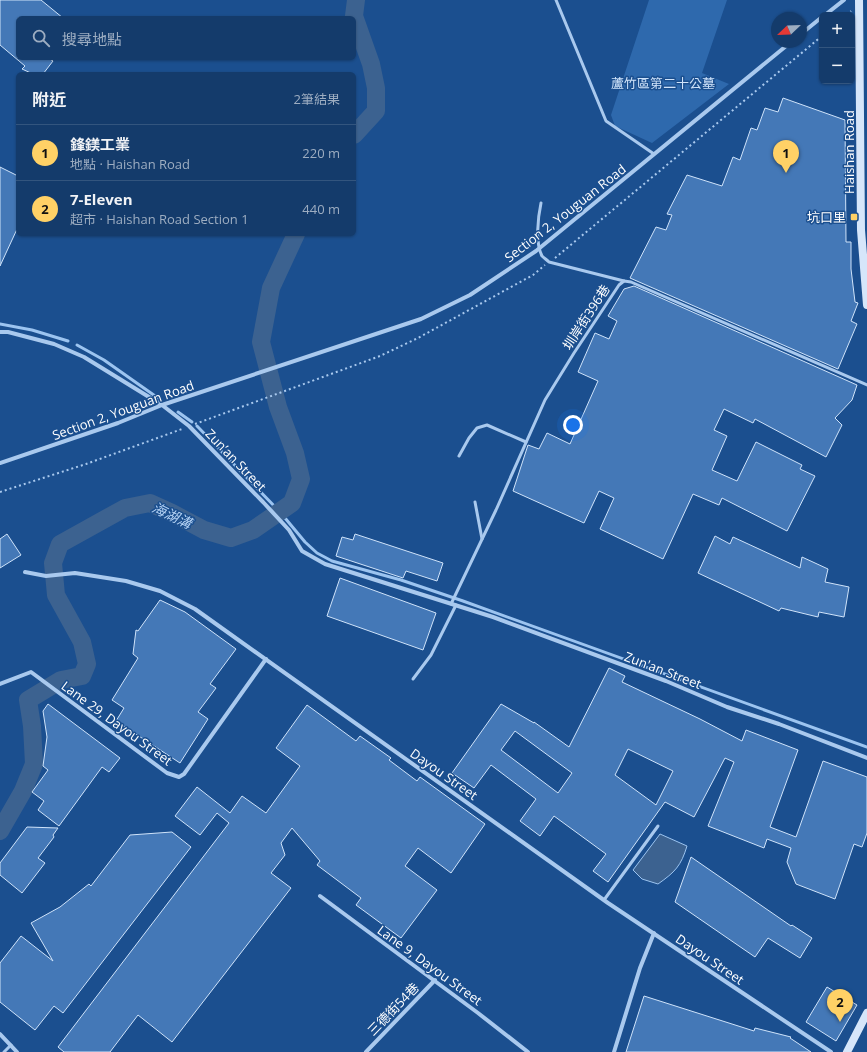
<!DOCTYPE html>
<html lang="zh-TW">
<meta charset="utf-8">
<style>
:root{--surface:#143b6b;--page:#214673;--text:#f1f3f6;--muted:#9dadc1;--line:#33557e;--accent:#ffd166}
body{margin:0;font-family:"Open Sans","Noto Sans TC",sans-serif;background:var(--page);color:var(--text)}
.controls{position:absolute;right:12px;top:12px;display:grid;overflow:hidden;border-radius:6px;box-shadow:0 1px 3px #0004}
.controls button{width:36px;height:36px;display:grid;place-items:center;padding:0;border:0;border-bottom:1px solid var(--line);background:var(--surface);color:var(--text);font:20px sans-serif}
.compass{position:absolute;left:771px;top:12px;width:36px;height:36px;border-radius:50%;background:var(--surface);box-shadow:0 1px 3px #0004;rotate:247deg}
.you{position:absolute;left:573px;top:425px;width:14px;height:14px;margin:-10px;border:3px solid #fff;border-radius:50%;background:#1a73e8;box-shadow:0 0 0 6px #1a73e833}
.badge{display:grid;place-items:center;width:26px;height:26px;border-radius:50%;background:var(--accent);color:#111;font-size:13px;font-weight:700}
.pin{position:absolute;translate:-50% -33px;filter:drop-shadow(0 1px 2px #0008)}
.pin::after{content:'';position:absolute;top:21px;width:14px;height:12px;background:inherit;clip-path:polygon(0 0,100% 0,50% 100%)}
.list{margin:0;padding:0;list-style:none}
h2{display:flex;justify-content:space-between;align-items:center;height:52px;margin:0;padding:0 16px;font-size:17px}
h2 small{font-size:13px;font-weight:400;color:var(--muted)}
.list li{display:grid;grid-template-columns:26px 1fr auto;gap:12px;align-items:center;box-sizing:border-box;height:56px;padding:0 16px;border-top:1px solid var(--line)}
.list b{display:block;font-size:15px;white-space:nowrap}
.list p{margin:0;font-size:13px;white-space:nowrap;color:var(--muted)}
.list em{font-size:13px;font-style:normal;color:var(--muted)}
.icon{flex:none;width:22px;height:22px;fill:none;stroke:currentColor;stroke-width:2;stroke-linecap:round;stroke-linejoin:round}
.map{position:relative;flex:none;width:867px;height:1052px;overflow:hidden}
.search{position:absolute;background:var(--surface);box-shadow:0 1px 3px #0004;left:16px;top:16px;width:340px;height:44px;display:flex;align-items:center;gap:10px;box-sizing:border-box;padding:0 14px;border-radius:6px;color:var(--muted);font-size:15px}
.panel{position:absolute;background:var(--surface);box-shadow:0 1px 3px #0004;left:16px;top:72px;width:340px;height:164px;border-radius:6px}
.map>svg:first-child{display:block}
.green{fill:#2e69ad}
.water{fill:#3c6290;stroke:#9cc4f0}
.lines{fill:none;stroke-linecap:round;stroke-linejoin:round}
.stream{stroke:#9cc4f0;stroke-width:3}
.river{stroke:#3c6290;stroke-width:18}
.building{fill:#4478b7;stroke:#cfe3fa;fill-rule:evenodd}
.path{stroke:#a9c9ee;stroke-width:2;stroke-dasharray:2 3;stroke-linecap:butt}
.service{stroke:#a9c9ee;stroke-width:3}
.minor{stroke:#a9c9ee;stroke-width:4}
.secondary{stroke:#d6e6fa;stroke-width:8}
.poi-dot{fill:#ffd166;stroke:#1b4f8f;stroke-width:1.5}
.labels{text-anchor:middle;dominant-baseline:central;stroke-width:3;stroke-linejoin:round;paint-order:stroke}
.park-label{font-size:13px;fill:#cfe3fa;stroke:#1b4f8f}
.street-label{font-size:13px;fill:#fff;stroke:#1b4f8f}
.poi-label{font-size:13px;fill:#fff;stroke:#1b4f8f;text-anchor:end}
.water-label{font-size:14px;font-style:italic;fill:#b5d3f5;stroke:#1b4f8f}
</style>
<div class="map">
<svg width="867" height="1052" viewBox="0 0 867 1052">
<rect width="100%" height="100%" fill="#1b4f8f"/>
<polygon class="green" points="649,0 727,0 702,73 729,84 652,143 615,126 611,115"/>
<path class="water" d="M 660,834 L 687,846 C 681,866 675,872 658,884 L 642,879 L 633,870 Z"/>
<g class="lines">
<g class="stream">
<polyline points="0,324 32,330 68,341"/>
<polyline points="77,345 104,360 158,398"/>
<polyline points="178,412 192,422"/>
<polyline points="197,426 280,512 305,542 317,553 332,561 401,580 463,601 867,747"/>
</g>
<g class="river">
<polyline points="354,135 376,111 376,88 371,64 354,16 356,0"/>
<polyline points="0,831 23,791 34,764 32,726 28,700 61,680 82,676 87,664 82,642 56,595 53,563 60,544 125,508 150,503 172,513 204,530 231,538 253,530 292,503 301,479 295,453 278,407 261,342 271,288 296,234"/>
</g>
</g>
<g class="building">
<polygon points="0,0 41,0 63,18 18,18 18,58 48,58 53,61 43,74 33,74 22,69 25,66 0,45"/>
<polygon points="783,98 845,120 846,242 851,242 851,269 855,302 858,303 851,321 857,324 838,369 630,278 656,227 666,230 672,215 667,214 687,175 722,186 733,157 740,160 751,128 757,130 765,108 778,112"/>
<polygon points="0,167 18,176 18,227 0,266"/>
<polygon points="634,286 857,385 852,400 835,418 842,425 826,457 755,419 753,423 724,409 714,430 727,436 712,470 737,481 756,442 802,465 800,469 815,476 787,531 722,498 719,505 693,494 663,559 600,529 614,498 599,491 584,523 513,491 528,445 539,449 547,433 570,444 598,381 578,372 595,333 609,339 617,321 608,316 624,289"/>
<polygon points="7,534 21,555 0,568 0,539"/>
<polygon points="355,534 443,563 437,581 406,571 403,578 336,556 342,537 353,540"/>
<polygon points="715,536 730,544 733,537 800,568 802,557 828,569 825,582 849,587 844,617 819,612 818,617 781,608 779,611 698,573"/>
<polygon points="340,578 436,613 423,650 327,616"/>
<polygon points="160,600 185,612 236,649 210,684 216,688 198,712 208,719 180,763 116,721 124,708 112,700 138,658 133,654 136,630 138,631"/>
<path d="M 609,668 L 625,676 L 622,682 L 700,719 L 742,741 L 746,730 L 798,750 L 770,827 L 796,837 L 823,761 L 867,777 L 867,833 L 862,847 L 854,844 L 835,899 L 796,884 L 787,862 L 791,848 L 767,839 L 764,848 L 708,826 L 734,762 L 725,758 L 694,817 L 665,802 L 608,882 L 593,871 L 606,854 L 554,816 L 540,836 L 520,821 L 536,799 L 491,765 L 474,788 L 452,773 L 501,704 L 534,723 L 534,722 L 569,747 ZM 515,731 L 572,773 L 558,793 L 501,750 ZM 628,749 L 673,771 L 656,805 L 615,775 Z"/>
<polygon points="48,704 120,758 109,772 102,767 59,826 38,810 44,801 32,792 48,770 43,766 47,737 43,711"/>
<polygon points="307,705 356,741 360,736 391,758 389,760 417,781 420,777 485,824 451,873 418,848 405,866 437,890 401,938 356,905 361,898 317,865 320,861 292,828 281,843 285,855 271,873 291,888 172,1042 138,1015 110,1052 64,1052 58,1047 229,823 217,813 200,835 175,816 197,787 230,813 242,796 266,813 300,766 276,748"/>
<polygon points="27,827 58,828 53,835 54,837 38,858 45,863 22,893 0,875 0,863"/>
<polygon points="172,832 191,847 63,1013 54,1006 35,1030 0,1002 0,963 21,936 53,961 31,923 60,907 89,884 91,886 130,835"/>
<polygon points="691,857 791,926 792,925 812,938 800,958 768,938 755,957 675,902"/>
<polygon points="827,987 857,1005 836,1041 806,1022"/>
<polygon points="644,996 754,1031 755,1028 791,1037 790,1038 811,1052 626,1052"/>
</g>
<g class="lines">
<g class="path">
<polyline points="847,15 851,11"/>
<polyline points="555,258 822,36"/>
<polyline points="195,424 380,356 418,338 533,275 545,265"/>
<polyline points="0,492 86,464 182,429"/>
</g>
<g class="service">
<polyline points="556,0 606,121 654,154"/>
<path d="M 541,203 C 538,217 535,243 542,256 C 544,258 547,260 549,262 L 624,281"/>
<polyline points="459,456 469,438 477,428 487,425 526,442"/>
<polyline points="475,502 482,539"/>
<polyline points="451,604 496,510 545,400 574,353 619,285 624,281 631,282 867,385"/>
<polyline points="413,679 431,655 456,605"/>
<polyline points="604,900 658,826"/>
<polyline points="4,1052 11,1045"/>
</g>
<g class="minor">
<polyline points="825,15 844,0"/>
<polyline points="801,34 822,17"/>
<polyline points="0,332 8,332 54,344 84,357 162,405 189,426 263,502 289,530 302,551 325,564 493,617 666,681 727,707 779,724 867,758"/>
<polyline points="0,463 118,423 162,405 421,319 470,295 536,251 791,42"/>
<polyline points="25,572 46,576 75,573 126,581 160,591 195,609 608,903 831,1052"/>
<polyline points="0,684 31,672 167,773 179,777 184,774 266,659"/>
<polyline points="320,896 478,1013 528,1052"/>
<polyline points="0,1034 17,1052"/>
<polyline points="366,1052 435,980"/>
<polyline points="614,1052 640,968 654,933"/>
</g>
<g class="secondary">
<polyline points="859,0 861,230 867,305"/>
<polyline points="847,1052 867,1013"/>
</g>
</g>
<rect class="poi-dot" x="850" y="213" width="8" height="8" rx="2"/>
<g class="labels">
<g class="park-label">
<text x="663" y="83">蘆竹區第二十公墓</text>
</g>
<g class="street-label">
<text transform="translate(849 152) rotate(-90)">Haishan Road</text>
<text transform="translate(565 213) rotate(-38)">Section 2, Youguan Road</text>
<text transform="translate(586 317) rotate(-57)">圳岸街396巷</text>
<text transform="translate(123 410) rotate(-20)">Section 2, Youguan Road</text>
<text transform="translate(236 460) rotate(46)">Zun’an Street</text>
<text transform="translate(663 670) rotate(21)">Zun'an Street</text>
<text transform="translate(117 723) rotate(36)">Lane 29, Dayou Street</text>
<text transform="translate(444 774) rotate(35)">Dayou Street</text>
<text transform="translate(710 959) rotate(34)">Dayou Street</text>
<text transform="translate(430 965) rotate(36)">Lane 9, Dayou Street</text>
<text transform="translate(393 1009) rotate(-46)">三德街54巷</text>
</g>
<g class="poi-label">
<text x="846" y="217">坑口里</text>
</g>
<g class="water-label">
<text transform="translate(172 515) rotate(25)">海湖溝</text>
</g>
</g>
</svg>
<div class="controls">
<button>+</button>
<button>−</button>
</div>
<svg class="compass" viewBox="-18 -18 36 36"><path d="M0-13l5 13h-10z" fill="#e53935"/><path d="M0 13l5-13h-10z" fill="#9dadc1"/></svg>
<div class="you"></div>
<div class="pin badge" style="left:786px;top:173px">1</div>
<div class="pin badge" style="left:840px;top:1022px">2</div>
<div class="search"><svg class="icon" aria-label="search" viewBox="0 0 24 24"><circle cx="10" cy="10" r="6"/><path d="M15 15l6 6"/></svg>搜尋地點</div>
<section class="panel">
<h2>附近<small>2筆結果</small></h2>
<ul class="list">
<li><span class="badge">1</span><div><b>鋒鎂工業</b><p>地點 · Haishan Road</p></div><em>220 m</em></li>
<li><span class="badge">2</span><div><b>7-Eleven</b><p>超市 · Haishan Road Section 1</p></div><em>440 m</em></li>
</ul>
</section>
</div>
